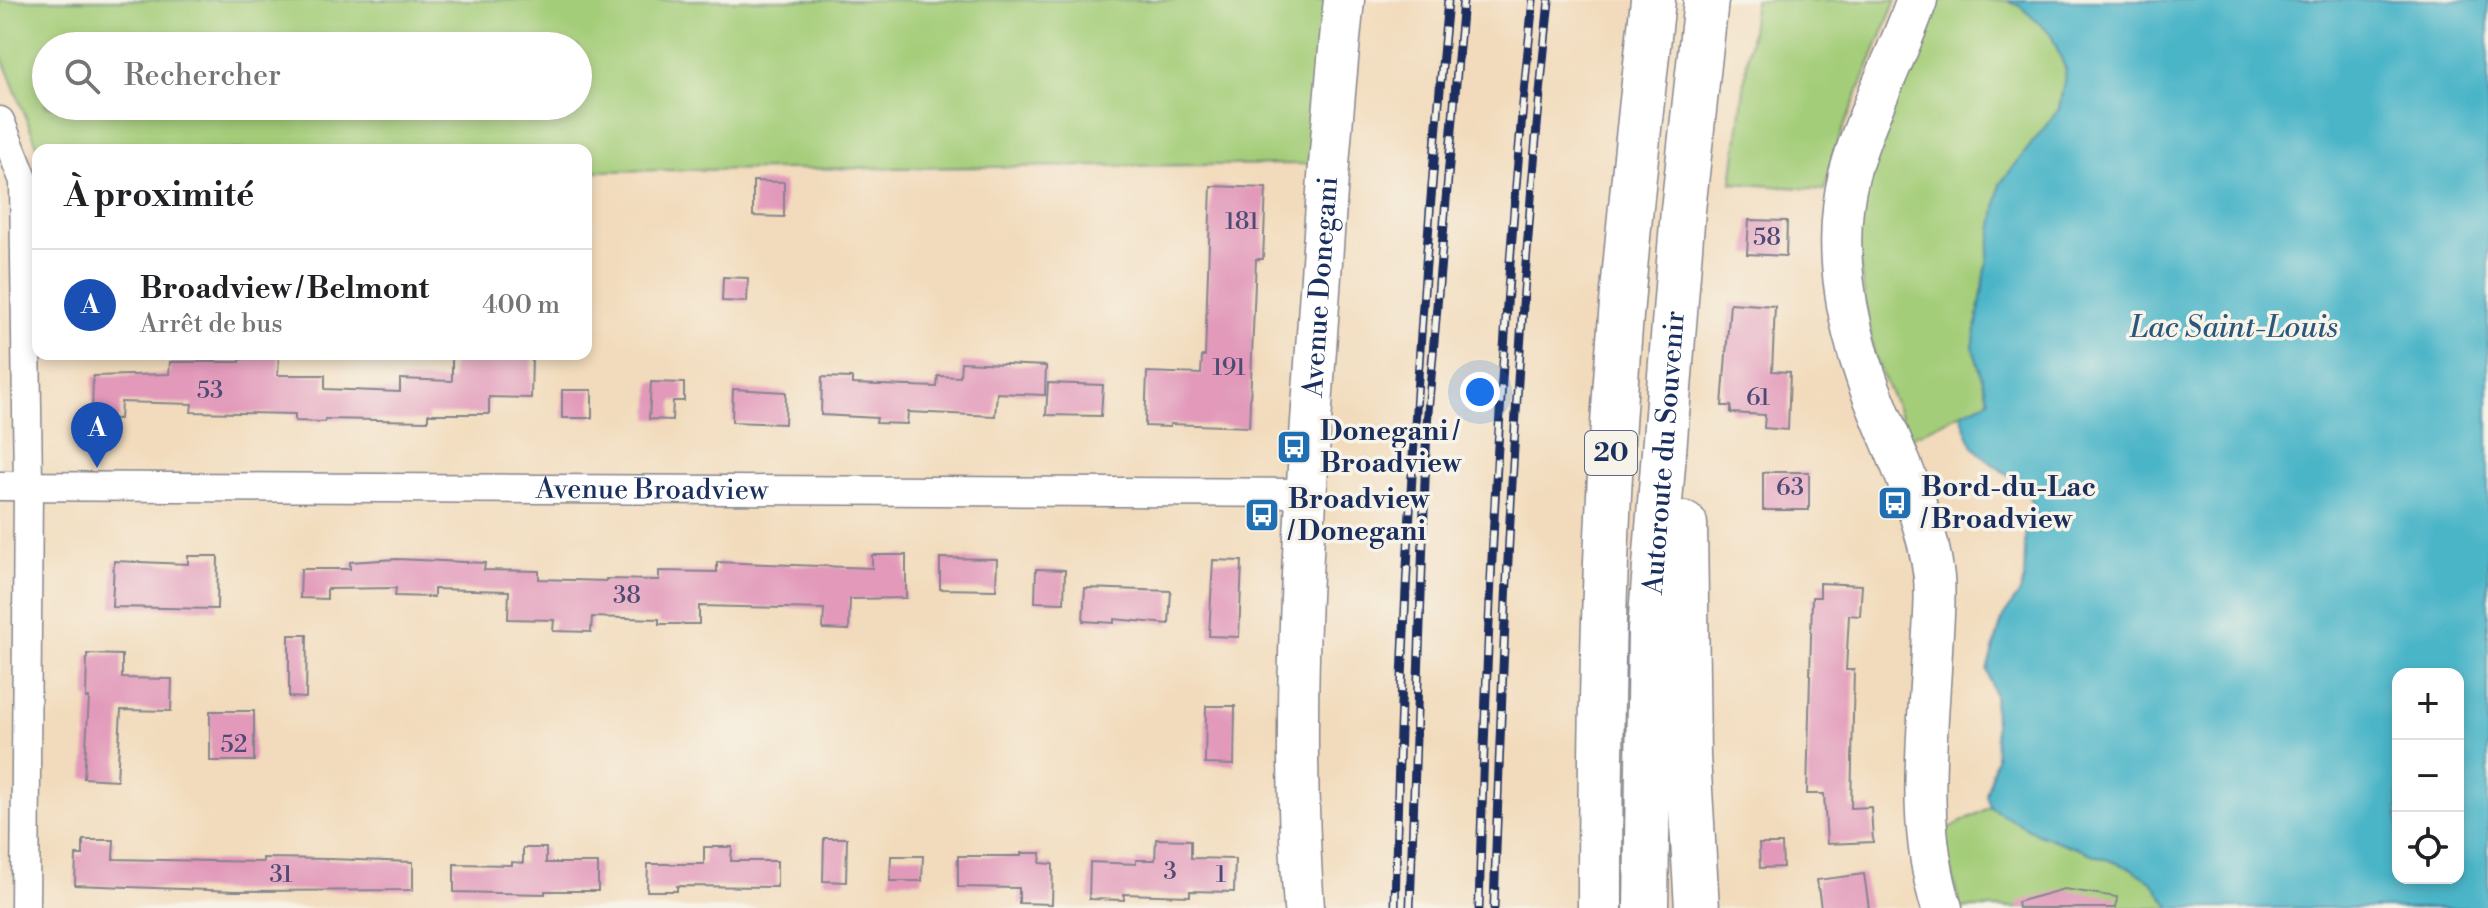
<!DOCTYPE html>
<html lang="fr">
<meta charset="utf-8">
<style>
:root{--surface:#fff;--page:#f6f6f6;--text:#202124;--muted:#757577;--line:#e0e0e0;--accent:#1f6fb2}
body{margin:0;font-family:"Libre Bodoni",serif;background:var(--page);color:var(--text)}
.controls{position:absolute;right:24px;bottom:24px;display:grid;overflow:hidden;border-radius:16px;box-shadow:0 4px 12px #0003}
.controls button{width:72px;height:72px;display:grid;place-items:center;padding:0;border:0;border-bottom:2px solid var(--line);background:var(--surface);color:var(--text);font:40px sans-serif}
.you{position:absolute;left:1480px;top:392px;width:28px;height:28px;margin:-20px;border:6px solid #fff;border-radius:50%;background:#1a73e8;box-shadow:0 0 0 12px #1a73e833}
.badge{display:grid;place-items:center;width:52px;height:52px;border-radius:50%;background:var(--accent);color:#fff;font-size:26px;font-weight:700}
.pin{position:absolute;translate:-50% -66px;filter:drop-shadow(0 2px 4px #0008)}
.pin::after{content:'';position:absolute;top:42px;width:28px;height:24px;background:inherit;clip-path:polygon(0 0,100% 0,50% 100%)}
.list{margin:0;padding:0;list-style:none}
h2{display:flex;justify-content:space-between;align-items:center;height:104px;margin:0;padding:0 32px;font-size:34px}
h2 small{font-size:26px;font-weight:400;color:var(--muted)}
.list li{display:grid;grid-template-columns:52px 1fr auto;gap:24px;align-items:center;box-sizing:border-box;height:112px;padding:0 32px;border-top:2px solid var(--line)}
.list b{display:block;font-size:30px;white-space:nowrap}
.list p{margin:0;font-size:26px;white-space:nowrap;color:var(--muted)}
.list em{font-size:26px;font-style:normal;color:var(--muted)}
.icon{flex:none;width:44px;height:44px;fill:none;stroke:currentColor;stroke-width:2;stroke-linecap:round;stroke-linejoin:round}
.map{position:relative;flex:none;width:2488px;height:908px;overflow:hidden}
.search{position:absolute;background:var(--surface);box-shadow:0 4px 12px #0003;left:32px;top:32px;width:560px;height:88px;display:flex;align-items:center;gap:20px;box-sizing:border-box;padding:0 28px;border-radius:44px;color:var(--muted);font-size:30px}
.panel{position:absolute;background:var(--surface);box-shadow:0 4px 12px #0003;left:32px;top:144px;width:560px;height:216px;border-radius:16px}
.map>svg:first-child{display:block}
.green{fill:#a4cd79;stroke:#607e6c;stroke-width:2;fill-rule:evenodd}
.water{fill:#4bb5c8;stroke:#337293;stroke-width:2;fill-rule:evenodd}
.building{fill:#e299ba}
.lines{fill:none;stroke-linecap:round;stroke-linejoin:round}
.street-casing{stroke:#86858d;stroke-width:31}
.secondary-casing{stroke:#86858d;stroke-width:43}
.highway-casing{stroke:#86858d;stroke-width:47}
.street{stroke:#fff;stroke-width:28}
.secondary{stroke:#fff;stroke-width:40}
.highway{stroke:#fff;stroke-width:44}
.rail-casing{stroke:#1b2f5e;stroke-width:9}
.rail{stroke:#f7f3e8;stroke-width:6;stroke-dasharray:18;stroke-linecap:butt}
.labels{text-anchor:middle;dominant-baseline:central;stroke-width:7;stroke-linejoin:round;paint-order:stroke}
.number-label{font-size:24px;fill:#4d4a75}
.shield{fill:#f7f3e8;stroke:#5d6a87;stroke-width:2}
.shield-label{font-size:26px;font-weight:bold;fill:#1b2f5e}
.street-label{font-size:28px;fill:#1b2f5e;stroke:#f7f3e8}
.poi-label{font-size:28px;font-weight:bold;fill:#1b2f5e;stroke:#f7f3e8;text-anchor:start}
.water-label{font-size:30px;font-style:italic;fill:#29577e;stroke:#f7f3e8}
</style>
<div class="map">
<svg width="2488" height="908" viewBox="0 0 2488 908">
<rect width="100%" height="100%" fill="#f7f3e8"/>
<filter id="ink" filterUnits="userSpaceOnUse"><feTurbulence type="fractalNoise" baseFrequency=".0125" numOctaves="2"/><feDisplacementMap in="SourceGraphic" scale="16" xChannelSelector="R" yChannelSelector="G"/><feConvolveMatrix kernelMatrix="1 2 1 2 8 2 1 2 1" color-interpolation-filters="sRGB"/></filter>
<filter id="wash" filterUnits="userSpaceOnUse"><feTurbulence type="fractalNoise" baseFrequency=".006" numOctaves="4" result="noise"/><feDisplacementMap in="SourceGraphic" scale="32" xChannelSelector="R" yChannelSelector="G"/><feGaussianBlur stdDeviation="1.8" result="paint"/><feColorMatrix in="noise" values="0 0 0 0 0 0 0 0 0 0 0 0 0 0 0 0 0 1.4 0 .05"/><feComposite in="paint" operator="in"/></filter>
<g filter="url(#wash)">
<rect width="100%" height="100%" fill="#f2dbbc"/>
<g class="green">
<path d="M 0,0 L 1326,0 L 1310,164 L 586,171 L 586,150 L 39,150 L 0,52 ZM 46,46 L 578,46 L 578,106 L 46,106 Z"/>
<polygon points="1755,0 1896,0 1835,149 1825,190 1732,183"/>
<polygon points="1933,0 2008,0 2021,7 2051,34 2066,70 2059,109 2000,184 1973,348 1989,400 1910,438 1874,356 1858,255 1861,191"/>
<polygon points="1990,807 2038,834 2130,867 2151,881 2171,908 1960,908 1942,832"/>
</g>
<path class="water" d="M 2008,0 L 2488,0 L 2488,908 L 2171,908 L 2151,881 L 2130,868 L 2038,834 L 1990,807 L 1986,794 L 1996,759 L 1994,693 L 1987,670 L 2003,617 L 2019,594 L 2024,579 L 2026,517 L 2033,510 C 2030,478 1988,469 1972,444 C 1967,436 1964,423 1961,413 L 1989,400 L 1973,348 L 2000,184 L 2059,109 L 2066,70 L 2051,34 L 2021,7 ZM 2398,674 L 2458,674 L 2458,878 L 2398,878 Z"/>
<g id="blocks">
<g class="building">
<polygon points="753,181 784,182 784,217 753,216"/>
<polygon points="1211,186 1266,188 1263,259 1256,259 1249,427 1170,424 1170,427 1145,426 1147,372 1201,374 1202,356 1205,356"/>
<polygon points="1749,220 1787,221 1786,256 1747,254"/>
<polygon points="723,277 748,278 747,302 722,301"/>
<polygon points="1730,303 1775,306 1772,371 1790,372 1788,430 1764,428 1765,415 1731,413 1731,406 1722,406"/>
<polygon points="241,354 279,354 278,375 325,375 325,389 400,392 400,379 452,381 452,354 532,356 531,398 489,397 489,414 428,414 428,421 325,419 324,422 295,421 295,414 191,412 192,404 121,402 120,419 92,418 93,376 169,374 170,362 240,362"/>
<polygon points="961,362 1046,366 1045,395 997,393 995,416 908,412 907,424 876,423 877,418 821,415 822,377 852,378 852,384 937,387 938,376 960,377"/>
<polygon points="651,382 684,383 684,401 673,401 672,420 649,419"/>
<polygon points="1048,383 1103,385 1101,416 1046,415"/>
<polygon points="733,389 786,392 785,424 732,422"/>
<rect x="562" y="390" width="30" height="28"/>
<rect x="1763" y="472" width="46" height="38"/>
<polygon points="872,555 906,555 906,598 850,599 849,630 823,629 824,609 699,606 699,624 659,624 659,619 592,617 591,632 553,631 554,620 508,619 509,591 434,589 434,597 395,596 396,588 327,589 327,599 300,598 301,569 350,569 350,562 397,559 485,563 484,570 539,571 539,579 606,581 606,579 659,580 659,571 717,572 717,562 872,568"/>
<polygon points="188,556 218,556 217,609 112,607 114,561 188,564"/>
<polygon points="940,558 997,559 996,590 940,589"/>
<polygon points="1213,560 1242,561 1239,637 1209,636"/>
<polygon points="1036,569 1065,570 1064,603 1035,602"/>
<polygon points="1820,583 1862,585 1860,616 1849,615 1846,670 1854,670 1851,808 1871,807 1873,842 1827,844 1824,794 1807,794 1812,597 1820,597"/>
<polygon points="1085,588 1171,591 1169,624 1114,619 1114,623 1083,621"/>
<polygon points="289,635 307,635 306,698 289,697"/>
<polygon points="87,654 122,655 122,678 172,679 171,711 121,710 117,780 84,778 89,698 86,698"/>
<polygon points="1206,706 1235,706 1234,765 1205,764"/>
<rect x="210" y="711" width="44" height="50"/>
<polygon points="824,838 847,838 846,882 823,881"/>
<polygon points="1156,839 1191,840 1191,858 1235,859 1234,892 1190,891 1190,896 1124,894 1124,900 1089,899 1090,862 1136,864 1136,860 1155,860"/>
<polygon points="83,840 114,840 113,859 263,862 263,858 330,859 413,862 413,890 235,891 75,885 76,855 83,855"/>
<polygon points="1759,844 1782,844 1783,867 1760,868"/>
<polygon points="704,847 732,847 731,861 777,861 777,887 677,886 677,891 647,891 648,864 704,864"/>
<polygon points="523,848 546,848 546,863 598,863 598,891 545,891 545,894 454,892 454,864 512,865 512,862 523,863"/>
<polygon points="1021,853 1041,853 1040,863 1053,864 1052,904 1019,903 1019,888 958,887 958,856 1021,856"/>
<polygon points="891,856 923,856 922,881 890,881"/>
<polygon points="1864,874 1869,908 1821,908 1817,880"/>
<polygon points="2064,889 2117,897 2116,908 2018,908 2017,902"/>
</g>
</g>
</g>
<g filter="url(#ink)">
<use href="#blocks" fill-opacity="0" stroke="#86858d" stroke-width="2"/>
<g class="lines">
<g class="street-casing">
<g id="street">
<polyline points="0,121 24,181 28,486 25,908"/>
<path id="s1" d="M 0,486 L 1306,493"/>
</g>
</g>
<g class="secondary-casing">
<g id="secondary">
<path d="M 1917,0 C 1897,58 1865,115 1849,175 C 1832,242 1845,319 1868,383 C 1891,446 1926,510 1934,577 C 1936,601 1933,626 1932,650 C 1928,737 1915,824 1942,908"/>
<path id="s2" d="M 1304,908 C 1291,736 1301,564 1313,393 C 1322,262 1330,131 1344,0"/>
</g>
</g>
<g class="highway-casing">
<g id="highway">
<polyline points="1685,524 1688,756 1697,908"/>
<path d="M 1600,908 C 1600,732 1603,556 1616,380 C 1625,253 1639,127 1653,0"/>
<path id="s3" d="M 1646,908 L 1650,630 L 1683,210 L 1706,0"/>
</g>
</g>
<use href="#street" class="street"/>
<use href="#secondary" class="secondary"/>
<use href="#highway" class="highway"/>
<g class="rail-casing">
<g id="rail">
<path d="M 1395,908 C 1401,605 1420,302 1448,0"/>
<polyline points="1410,908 1427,424 1463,0"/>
<path d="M 1479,908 C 1487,605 1502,302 1533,0"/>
<path d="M 1494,908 C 1504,605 1518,302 1549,0"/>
</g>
</g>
<use href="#rail" class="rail"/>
</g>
</g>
<defs>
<g id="bus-square" transform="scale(1.8)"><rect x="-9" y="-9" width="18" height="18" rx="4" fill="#1f6fb2" stroke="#f7f3e8"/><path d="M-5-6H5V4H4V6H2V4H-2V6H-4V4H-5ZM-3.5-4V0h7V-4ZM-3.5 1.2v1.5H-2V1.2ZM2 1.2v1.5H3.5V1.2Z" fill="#fff"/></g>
</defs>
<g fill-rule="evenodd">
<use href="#bus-square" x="1294" y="447"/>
<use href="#bus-square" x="1895" y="503"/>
<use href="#bus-square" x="1262" y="515"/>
</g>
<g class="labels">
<g class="number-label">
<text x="1242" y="222">181</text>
<text x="1767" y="238">58</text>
<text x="1229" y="368">191</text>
<text x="210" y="391">53</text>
<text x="1758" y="398">61</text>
<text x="1790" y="488">63</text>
<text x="627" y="596">38</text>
<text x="234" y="745">52</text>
<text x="1170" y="872">3</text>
<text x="281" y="875">31</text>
<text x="1221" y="875">1</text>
</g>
<rect class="shield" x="1585" y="431" width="52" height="44" rx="6"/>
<g class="shield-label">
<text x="1611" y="453">20</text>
</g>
<g class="street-label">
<text stroke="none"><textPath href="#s2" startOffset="622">Avenue Donegani</textPath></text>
<text stroke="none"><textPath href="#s3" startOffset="456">Autoroute du Souvenir</textPath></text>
<text stroke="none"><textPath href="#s1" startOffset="652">Avenue Broadview</textPath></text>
</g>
<g class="poi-label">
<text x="1320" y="431">Donegani /<tspan x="1320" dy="32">Broadview</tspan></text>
<text x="1921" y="487">Bord-du-Lac<tspan x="1921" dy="32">/ Broadview</tspan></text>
<text x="1288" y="499">Broadview<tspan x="1288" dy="32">/ Donegani</tspan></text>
</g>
<g class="water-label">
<text x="2234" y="328">Lac Saint-Louis</text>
</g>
</g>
</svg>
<div class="controls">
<button>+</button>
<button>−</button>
<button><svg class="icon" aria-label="locate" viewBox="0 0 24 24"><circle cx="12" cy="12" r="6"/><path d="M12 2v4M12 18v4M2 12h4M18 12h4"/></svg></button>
</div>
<div class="you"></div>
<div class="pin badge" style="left:97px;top:468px;background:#1a4fb4">A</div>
<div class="search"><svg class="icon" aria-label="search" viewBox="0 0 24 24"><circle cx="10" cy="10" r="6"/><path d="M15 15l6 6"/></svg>Rechercher</div>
<section class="panel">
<h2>À proximité<small></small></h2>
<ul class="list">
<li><span class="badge" style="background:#1a4fb4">A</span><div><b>Broadview / Belmont</b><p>Arrêt de bus</p></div><em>400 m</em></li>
</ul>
</section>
</div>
